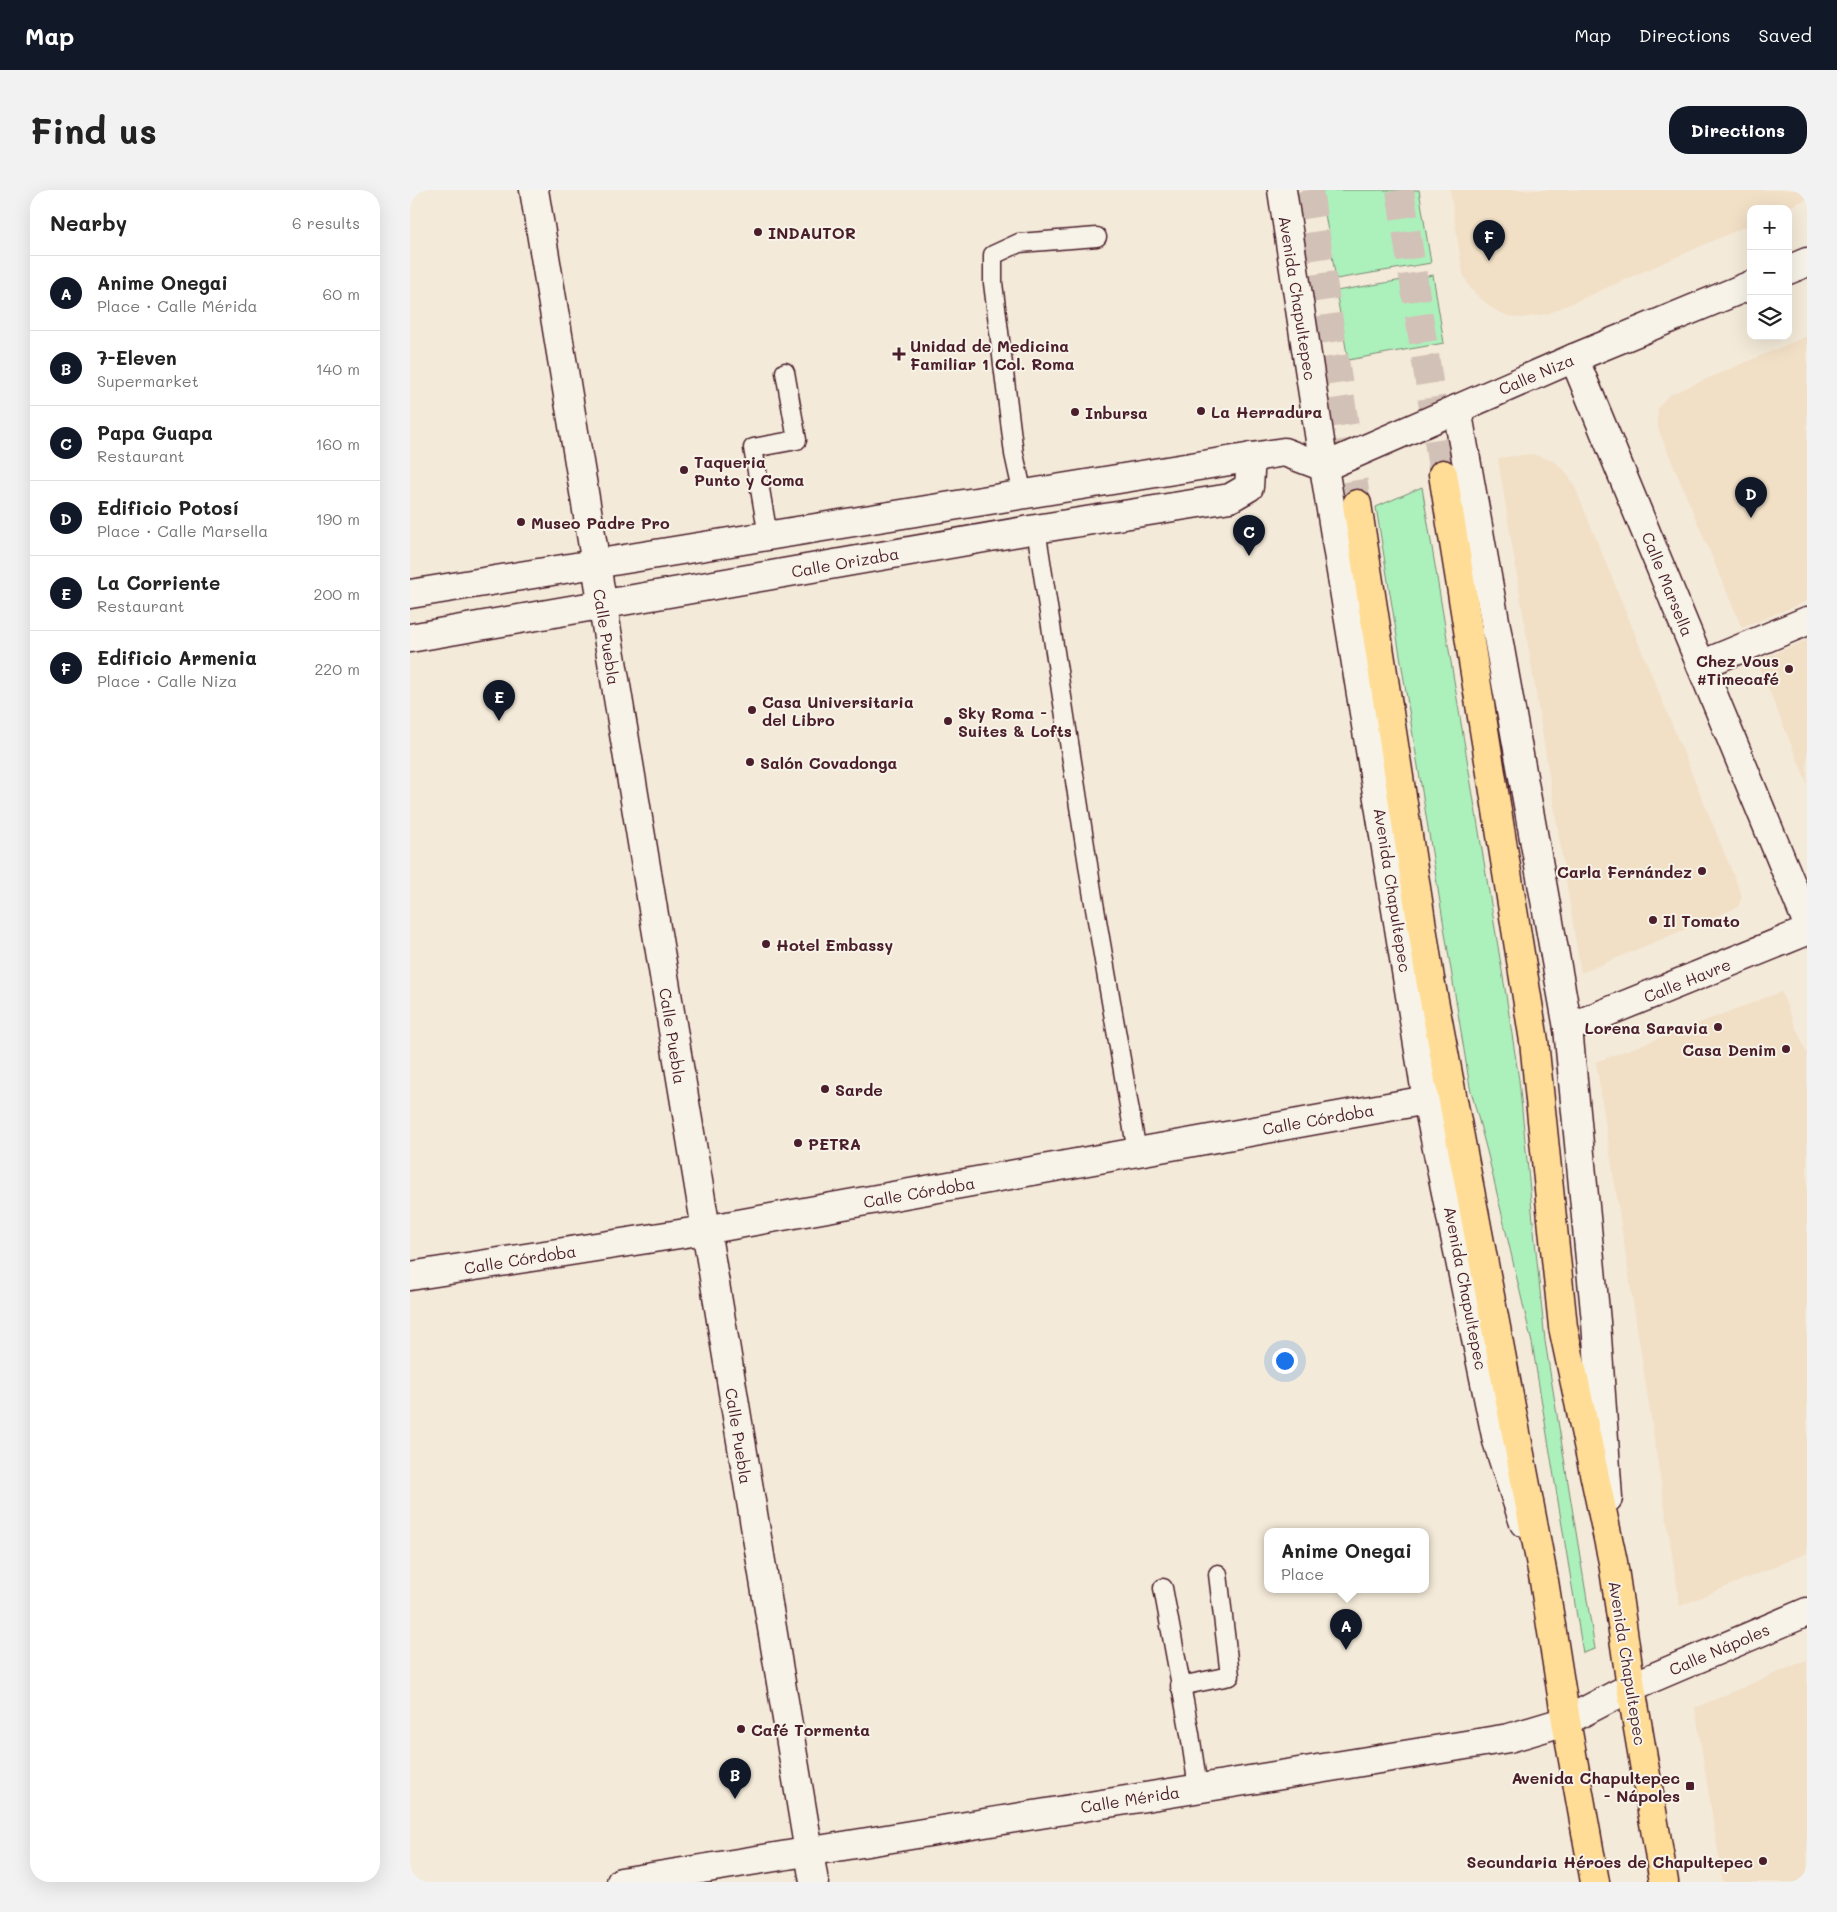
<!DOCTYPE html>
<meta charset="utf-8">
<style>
:root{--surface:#fff;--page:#f2f2f2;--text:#222;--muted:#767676;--line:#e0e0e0;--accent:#111827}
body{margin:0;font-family:Mali,sans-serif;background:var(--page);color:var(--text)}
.controls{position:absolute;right:15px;top:15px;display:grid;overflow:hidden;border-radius:10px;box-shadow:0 5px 20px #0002}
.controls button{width:45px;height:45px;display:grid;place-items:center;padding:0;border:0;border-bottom:1px solid var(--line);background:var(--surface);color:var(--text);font:25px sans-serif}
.you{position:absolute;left:874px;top:1170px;width:18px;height:18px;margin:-12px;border:4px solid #fff;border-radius:50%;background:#1a73e8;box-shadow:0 0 0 8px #1a73e833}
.badge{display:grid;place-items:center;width:32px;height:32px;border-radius:50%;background:var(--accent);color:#fff;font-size:16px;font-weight:700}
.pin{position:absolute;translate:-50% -41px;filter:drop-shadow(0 1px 2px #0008)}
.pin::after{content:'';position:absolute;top:26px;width:18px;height:15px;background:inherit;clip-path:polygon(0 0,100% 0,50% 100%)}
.popup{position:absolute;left:854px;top:1338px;width:165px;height:65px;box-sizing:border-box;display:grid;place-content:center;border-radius:10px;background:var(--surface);filter:drop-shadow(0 1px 4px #0005);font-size:16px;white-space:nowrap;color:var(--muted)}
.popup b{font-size:19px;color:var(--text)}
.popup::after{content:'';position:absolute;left:50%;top:100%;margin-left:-10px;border:10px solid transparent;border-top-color:var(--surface)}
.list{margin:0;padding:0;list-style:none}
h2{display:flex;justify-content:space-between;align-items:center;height:65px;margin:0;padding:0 20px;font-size:21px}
h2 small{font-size:16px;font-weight:400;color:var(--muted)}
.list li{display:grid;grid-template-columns:32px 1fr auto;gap:15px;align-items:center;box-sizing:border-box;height:75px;padding:0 20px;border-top:1px solid var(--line)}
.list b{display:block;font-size:19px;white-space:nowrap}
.list p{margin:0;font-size:16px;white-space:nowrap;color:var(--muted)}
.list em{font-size:16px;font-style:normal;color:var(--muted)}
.icon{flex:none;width:28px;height:28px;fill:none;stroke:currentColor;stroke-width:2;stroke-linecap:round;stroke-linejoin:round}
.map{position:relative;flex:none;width:1397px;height:1692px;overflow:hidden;border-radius:20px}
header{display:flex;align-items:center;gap:30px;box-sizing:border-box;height:70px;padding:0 25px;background:var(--accent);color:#fff}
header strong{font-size:24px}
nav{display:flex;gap:28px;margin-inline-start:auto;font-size:18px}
.intro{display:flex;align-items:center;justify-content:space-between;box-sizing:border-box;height:120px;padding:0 30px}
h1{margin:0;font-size:35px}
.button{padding:12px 22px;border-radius:20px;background:var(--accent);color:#fff;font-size:18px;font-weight:700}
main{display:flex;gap:30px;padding:0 30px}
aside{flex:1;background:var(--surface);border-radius:20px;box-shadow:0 5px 20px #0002}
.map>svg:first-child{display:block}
.built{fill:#f1dfc6}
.green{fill:#acf1bc;stroke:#7b8874}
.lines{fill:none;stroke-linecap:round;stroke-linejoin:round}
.primary-tunnel{stroke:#d2c1b6;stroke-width:28;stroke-dasharray:28 14;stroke-linecap:butt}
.service-casing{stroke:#4a1f2b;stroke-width:21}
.minor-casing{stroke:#4a1f2b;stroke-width:31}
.tertiary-casing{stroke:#4a1f2b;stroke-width:31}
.secondary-casing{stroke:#4a1f2b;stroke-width:31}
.primary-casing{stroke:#4a1f2b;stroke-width:31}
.service{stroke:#f7f3e8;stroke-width:18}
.minor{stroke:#f7f3e8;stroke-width:28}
.tertiary{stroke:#f7f3e8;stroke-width:28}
.secondary{stroke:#f7f3e8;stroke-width:28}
.primary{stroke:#ffdd96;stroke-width:28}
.poi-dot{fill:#4a1f2b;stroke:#f7f3e8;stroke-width:2}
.labels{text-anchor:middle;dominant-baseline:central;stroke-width:4;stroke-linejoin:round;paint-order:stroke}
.poi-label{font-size:16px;font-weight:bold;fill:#4a1f2b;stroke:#f7f3e8;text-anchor:start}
.street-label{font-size:16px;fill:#4a1f2b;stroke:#f7f3e8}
</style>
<header>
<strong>Map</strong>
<nav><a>Map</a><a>Directions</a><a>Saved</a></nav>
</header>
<div class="intro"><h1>Find us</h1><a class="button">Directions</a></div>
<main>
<aside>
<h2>Nearby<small>6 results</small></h2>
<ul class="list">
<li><span class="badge">A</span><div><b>Anime Onegai</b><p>Place · Calle Mérida</p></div><em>60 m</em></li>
<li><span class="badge">B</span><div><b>7-Eleven</b><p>Supermarket</p></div><em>140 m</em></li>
<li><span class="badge">C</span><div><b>Papa Guapa</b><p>Restaurant</p></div><em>160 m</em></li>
<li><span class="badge">D</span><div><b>Edificio Potosí</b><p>Place · Calle Marsella</p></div><em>190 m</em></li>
<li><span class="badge">E</span><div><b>La Corriente</b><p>Restaurant</p></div><em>200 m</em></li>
<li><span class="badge">F</span><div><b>Edificio Armenia</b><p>Place · Calle Niza</p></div><em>220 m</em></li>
</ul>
</aside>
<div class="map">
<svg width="1397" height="1692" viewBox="0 0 1397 1692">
<rect width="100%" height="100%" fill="#f4ead9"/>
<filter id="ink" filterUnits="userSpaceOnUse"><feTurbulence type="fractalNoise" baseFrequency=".02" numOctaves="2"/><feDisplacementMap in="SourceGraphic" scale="10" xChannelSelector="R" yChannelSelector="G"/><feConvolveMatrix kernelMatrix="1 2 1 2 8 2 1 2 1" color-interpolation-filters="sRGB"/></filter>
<g filter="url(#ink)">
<g class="built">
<polygon points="1040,0 1397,0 1397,9 1375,19 1341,19 1341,34 1137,124 1111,128 1098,126 1085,120 1070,108 1060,98 1053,84"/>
<polygon points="1397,146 1397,411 1332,438 1249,241 1247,230 1248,218 1258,206 1264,203"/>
<polygon points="1122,264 1144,271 1156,282 1164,295 1332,706 1328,717 1171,783 1088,268"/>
<polygon points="1397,450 1397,593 1347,471"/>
<polygon points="1371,802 1397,864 1397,1363 1270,1416 1186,872"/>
<polygon points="1397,1470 1397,1692 1313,1692 1285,1518"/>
</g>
<g class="green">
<polygon points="911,0 1009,0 1021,73 926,89"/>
<polygon points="1023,85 1034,153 938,170 926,101"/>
<polygon points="1012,297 1096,805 1109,890 1135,1151 1185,1459 1173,1463 1122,1153 1078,965 1060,897 966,317"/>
</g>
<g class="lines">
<g class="primary-tunnel">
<polyline points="899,0 947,314"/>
<polyline points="990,0 1033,284"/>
</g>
<g class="service-casing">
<g id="service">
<polyline points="613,305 604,264 583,93 583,65 609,53 687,47"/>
<polyline points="626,339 683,707 727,962"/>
<polyline points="358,346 343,258 387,250 375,182"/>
<polyline points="753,1398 780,1544 788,1598"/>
<polyline points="770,1496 820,1486 808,1384"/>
</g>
</g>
<g class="minor-casing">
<g id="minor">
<polyline points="124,0 404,1692"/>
<polyline points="1164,168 1397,732"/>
<polyline points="1291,475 1397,431"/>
<polyline points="1158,838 1397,741"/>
<polyline points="0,1086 295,1040 1017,910"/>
<polyline points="211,1692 1099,1548 1156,1531 1221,1497 1397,1422"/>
</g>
</g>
<g class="tertiary-casing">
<g id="tertiary">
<polyline points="1378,80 1397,72"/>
<polyline points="0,404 874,262 914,277 1164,168 1341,95"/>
<polyline points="0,448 626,339 820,308 839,297 841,267"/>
</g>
</g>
<g class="secondary-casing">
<g id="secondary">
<polyline points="872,0 914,277 1017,910 1087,1251 1114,1333"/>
<polyline points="1047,219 1158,838 1186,1132 1198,1308"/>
</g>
</g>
<g class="primary-casing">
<g id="primary">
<polyline points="1033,284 1124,851 1153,1137 1203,1372 1221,1497 1254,1692"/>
<polyline points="947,314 1020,789 1134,1391 1156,1531 1185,1692"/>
</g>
</g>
<use href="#service" class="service"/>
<use href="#minor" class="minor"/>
<use href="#tertiary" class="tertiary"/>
<use href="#secondary" class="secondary"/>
<use href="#primary" class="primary"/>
</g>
</g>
<g class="poi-dot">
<circle cx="348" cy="42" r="5"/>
<path d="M486.5 156.5h5v5h5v5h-5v5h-5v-5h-5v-5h5z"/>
<circle cx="791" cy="221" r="5"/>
<circle cx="665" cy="222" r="5"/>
<circle cx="274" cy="280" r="5"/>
<circle cx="111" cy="332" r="5"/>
<circle cx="1379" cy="479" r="5"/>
<circle cx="342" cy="520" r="5"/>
<circle cx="538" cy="531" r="5"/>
<circle cx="340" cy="572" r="5"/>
<circle cx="1292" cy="681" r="5"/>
<circle cx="1243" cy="730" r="5"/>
<circle cx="356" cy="754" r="5"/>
<circle cx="1308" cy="837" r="5"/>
<circle cx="1376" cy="859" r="5"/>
<circle cx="415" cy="899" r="5"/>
<circle cx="388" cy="953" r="5"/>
<circle cx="331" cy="1539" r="5"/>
<rect x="1275" y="1591" width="10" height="10" rx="2.5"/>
<circle cx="1353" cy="1671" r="5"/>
</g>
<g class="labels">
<g class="poi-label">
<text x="358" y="42">INDAUTOR</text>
<text x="500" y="155">Unidad de Medicina<tspan x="500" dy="18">Familiar 1 Col. Roma</tspan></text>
<text x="801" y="221">La Herradura</text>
<text x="675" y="222">Inbursa</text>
<text x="284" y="271">Taqueria<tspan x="284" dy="18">Punto y Coma</tspan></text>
<text x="121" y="332">Museo Padre Pro</text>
<text x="1369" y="470" text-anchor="end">Chez Vous<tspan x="1369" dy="18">#Timecafé</tspan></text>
<text x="352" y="511">Casa Universitaria<tspan x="352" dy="18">del Libro</tspan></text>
<text x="548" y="522">Sky Roma -<tspan x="548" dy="18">Suites &amp; Lofts</tspan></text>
<text x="350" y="572">Salón Covadonga</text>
<text x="1282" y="681" text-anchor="end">Carla Fernández</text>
<text x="1253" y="730">Il Tomato</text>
<text x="366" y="754">Hotel Embassy</text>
<text x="1298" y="837" text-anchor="end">Lorena Saravia</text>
<text x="1366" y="859" text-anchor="end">Casa Denim</text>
<text x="425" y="899">Sarde</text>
<text x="398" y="953">PETRA</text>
<text x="341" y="1539">Café Tormenta</text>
<text x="1270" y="1587" text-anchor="end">Avenida Chapultepec<tspan x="1270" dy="18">- Nápoles</tspan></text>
<text x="1343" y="1671" text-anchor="end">Secundaria Héroes de Chapultepec</text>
</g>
<g class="street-label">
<text transform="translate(888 108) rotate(81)">Avenida Chapultepec</text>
<text transform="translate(1126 184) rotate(-23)">Calle Niza</text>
<text transform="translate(435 372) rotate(-10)">Calle Orizaba</text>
<text transform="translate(1258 394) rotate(68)">Calle Marsella</text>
<text transform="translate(197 447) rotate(81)">Calle Puebla</text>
<text transform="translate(983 700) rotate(81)">Avenida Chapultepec</text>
<text transform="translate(1277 790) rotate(-22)">Calle Havre</text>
<text transform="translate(263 846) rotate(81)">Calle Puebla</text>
<text transform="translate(908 929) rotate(-10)">Calle Córdoba</text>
<text transform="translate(509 1002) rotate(-10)">Calle Córdoba</text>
<text transform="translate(110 1069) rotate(-9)">Calle Córdoba</text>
<text transform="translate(1056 1098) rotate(79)">Avenida Chapultepec</text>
<text transform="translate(329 1246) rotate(81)">Calle Puebla</text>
<text transform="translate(1309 1459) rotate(-23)">Calle Nápoles</text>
<text transform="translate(1218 1473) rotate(81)">Avenida Chapultepec</text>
<text transform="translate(720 1609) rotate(-9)">Calle Mérida</text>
</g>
</g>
</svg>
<div class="controls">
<button>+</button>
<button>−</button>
<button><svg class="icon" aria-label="layers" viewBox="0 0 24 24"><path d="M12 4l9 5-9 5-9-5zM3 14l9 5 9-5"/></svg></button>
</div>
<div class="you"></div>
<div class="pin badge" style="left:936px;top:1460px">A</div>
<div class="popup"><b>Anime Onegai</b>Place</div>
<div class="pin badge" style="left:325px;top:1609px">B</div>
<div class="pin badge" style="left:839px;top:366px">C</div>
<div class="pin badge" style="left:1341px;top:328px">D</div>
<div class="pin badge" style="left:89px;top:531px">E</div>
<div class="pin badge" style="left:1079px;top:71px">F</div>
</div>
</main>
